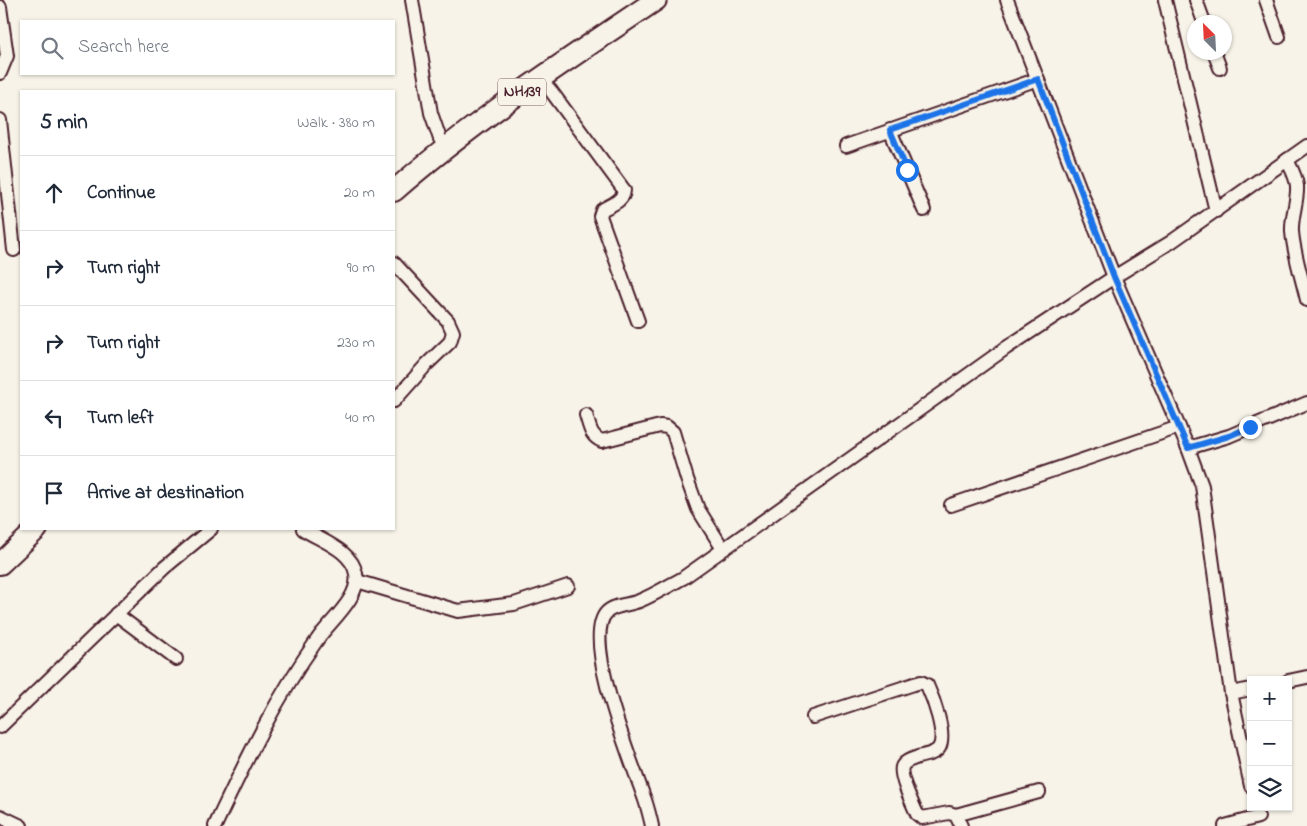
<!DOCTYPE html>
<meta charset="utf-8">
<style>
:root{--surface:#fff;--page:#f2f2f3;--text:#1f2937;--muted:#747a83;--line:#e0e1e3}
body{margin:0;font-family:"Indie Flower",sans-serif;background:var(--page);color:var(--text)}
.controls{position:absolute;right:15px;bottom:15px;display:grid;overflow:hidden;border-radius:0px;box-shadow:0 1px 4px #0004}
.controls button{width:45px;height:45px;display:grid;place-items:center;padding:0;border:0;border-bottom:1px solid var(--line);background:var(--surface);color:var(--text);font:25px sans-serif}
.compass{position:absolute;left:1187px;top:15px;width:45px;height:45px;border-radius:50%;background:var(--surface);box-shadow:0 1px 4px #0004;rotate:336deg}
.stop{position:absolute;width:15px;height:15px;margin:-11px;border:4px solid #1a73e8;border-radius:50%;background:#fff}
.stop.end{background:#1a73e8;border-color:#fff;box-shadow:0 1px 5px #0008}
.list{margin:0;padding:0;list-style:none}
h2{display:flex;justify-content:space-between;align-items:center;height:65px;margin:0;padding:0 20px;font-size:21px}
h2 small{font-size:16px;font-weight:400;color:var(--muted)}
.list li{display:grid;grid-template-columns:32px 1fr auto;gap:15px;align-items:center;box-sizing:border-box;height:75px;padding:0 20px;border-top:1px solid var(--line)}
.list b{display:block;font-size:19px;white-space:nowrap}
.list em{font-size:16px;font-style:normal;color:var(--muted)}
.icon{flex:none;width:28px;height:28px;fill:none;stroke:currentColor;stroke-width:2;stroke-linecap:round;stroke-linejoin:round}
.map{position:relative;flex:none;width:1307px;height:826px;overflow:hidden}
.search{position:absolute;background:var(--surface);box-shadow:0 1px 4px #0004;left:20px;top:20px;width:375px;height:55px;display:flex;align-items:center;gap:12px;box-sizing:border-box;padding:0 18px;border-radius:0px;color:var(--muted);font-size:19px}
.panel{position:absolute;background:var(--surface);box-shadow:0 1px 4px #0004;left:20px;top:90px;width:375px;height:440px;border-radius:0px}
.map>svg:first-child{display:block}
.lines{fill:none;stroke-linecap:round;stroke-linejoin:round}
.minor-casing{stroke:#4a1f2b;stroke-width:16}
.trunk-casing{stroke:#4a1f2b;stroke-width:24}
.minor{stroke:#f7f3e8;stroke-width:12}
.trunk{stroke:#f7f3e8;stroke-width:20}
.route{stroke:#1a73e8;stroke-width:6}
.labels{text-anchor:middle;dominant-baseline:central;stroke-width:5;stroke-linejoin:round;paint-order:stroke}
.shield{fill:#f7f3e8;stroke:#7e5f64;stroke-width:1}
.shield-label{font-size:16px;font-weight:bold;fill:#4a1f2b}
</style>
<div class="map">
<svg width="1307" height="826" viewBox="0 0 1307 826">
<rect width="100%" height="100%" fill="#f7f3e8"/>
<filter id="ink" filterUnits="userSpaceOnUse"><feTurbulence type="fractalNoise" baseFrequency=".02" numOctaves="2"/><feDisplacementMap in="SourceGraphic" scale="10" xChannelSelector="R" yChannelSelector="G"/><feConvolveMatrix kernelMatrix="1 2 1 2 8 2 1 2 1" color-interpolation-filters="sRGB"/></filter>
<g filter="url(#ink)">
<g class="lines">
<g class="minor-casing">
<g id="minor">
<polyline points="412,0 431,113 440,139"/>
<polyline points="1007,0 1114,277 1188,448 1202,486 1231,693 1251,786"/>
<polyline points="1165,0 1216,211"/>
<polyline points="1196,0 1204,22"/>
<polyline points="1266,0 1279,37"/>
<polyline points="0,7 7,56 0,73"/>
<polyline points="1214,52 1220,68"/>
<path d="M 540,79 L 551,91 L 624,190 C 624,201 610,205 602,210 L 600,216 L 638,321"/>
<polyline points="0,120 14,250"/>
<polyline points="890,130 924,210"/>
<polyline points="846,146 1038,79"/>
<path d="M 1287,160 C 1291,168 1296,176 1297,186 C 1298,201 1291,216 1292,232 C 1294,255 1302,278 1307,300"/>
<polyline points="394,263 448,321 453,332 450,342 427,364 394,401"/>
<path d="M 586,415 C 590,427 590,436 602,441 L 660,426 L 667,427 L 673,432 L 687,479 L 698,509 L 723,549"/>
<polyline points="1188,448 1229,436 1307,403"/>
<polyline points="951,505 1179,427"/>
<polyline points="357,581 458,611 514,604 568,586"/>
<polyline points="116,614 176,659"/>
<polyline points="1288,681 1307,677"/>
<polyline points="1231,693 1251,689"/>
<path d="M 813,717 L 914,684 L 921,682 L 927,685 C 933,698 947,735 939,748 C 935,754 925,755 918,757 C 913,759 904,761 902,767 C 899,776 913,805 917,814 L 922,818 L 949,813 L 956,815 L 961,826"/>
<polyline points="0,727 164,568 211,529"/>
<polyline points="956,815 1039,792"/>
<polyline points="0,816 21,826"/>
<path d="M 215,826 C 245,762 276,698 317,640 C 329,622 361,597 356,574 C 352,550 321,541 303,529"/>
<path d="M 652,826 C 650,817 648,809 645,800 C 634,767 580,638 607,612 C 614,605 629,605 639,601 C 654,595 668,586 683,578 L 1006,348 L 1114,277 L 1171,242 L 1307,146"/>
<polyline points="1225,826 1258,817"/>
</g>
</g>
<g class="trunk-casing">
<g id="trunk">
<path d="M 394,191 C 475,120 567,60 656,0"/>
<polyline points="0,564 37,529"/>
</g>
</g>
<use href="#minor" class="minor"/>
<use href="#trunk" class="trunk"/>
</g>
</g>
<g class="lines" filter="url(#ink)">
<polyline class="route" points="907,170 890,130 1038,79 1114,277 1188,448 1229,436 1250,427"/>
</g>
<g class="labels">
<rect class="shield" x="498" y="78.5" width="48" height="27" rx="4"/>
<g class="shield-label">
<text x="522" y="92">NH139</text>
</g>
</g>
</svg>
<div class="controls">
<button>+</button>
<button>−</button>
<button><svg class="icon" aria-label="layers" viewBox="0 0 24 24"><path d="M12 4l9 5-9 5-9-5zM3 14l9 5 9-5"/></svg></button>
</div>
<svg class="compass" viewBox="-18 -18 36 36"><path d="M0-13l5 13h-10z" fill="#e53935"/><path d="M0 13l5-13h-10z" fill="#747a83"/></svg>
<div class="stop" style="left:907px;top:170px"></div>
<div class="stop end" style="left:1250px;top:427px"></div>
<div class="search"><svg class="icon" aria-label="search" viewBox="0 0 24 24"><circle cx="10" cy="10" r="6"/><path d="M15 15l6 6"/></svg>Search here</div>
<section class="panel">
<h2>5 min<small>Walk · 380 m</small></h2>
<ul class="list">
<li><svg class="icon" aria-label="ahead" viewBox="0 0 24 24"><path d="M12 20V5M6 11l6-6 6 6"/></svg><div><b>Continue</b></div><em>20 m</em></li>
<li><svg class="icon" aria-label="right" viewBox="0 0 24 24"><path d="M7 20v-9h11M14 6l5 5-5 5"/></svg><div><b>Turn right</b></div><em>90 m</em></li>
<li><svg class="icon" aria-label="right" viewBox="0 0 24 24"><path d="M7 20v-9h11M14 6l5 5-5 5"/></svg><div><b>Turn right</b></div><em>230 m</em></li>
<li><svg class="icon" aria-label="left" viewBox="0 0 24 24"><path d="M17 20v-9H6M10 6l-5 5 5 5"/></svg><div><b>Turn left</b></div><em>40 m</em></li>
<li><svg class="icon" aria-label="arrive" viewBox="0 0 24 24"><path d="M6 21V4h12l-3 4 3 4H6"/></svg><div><b>Arrive at destination</b></div></li>
</ul>
</section>
</div>
